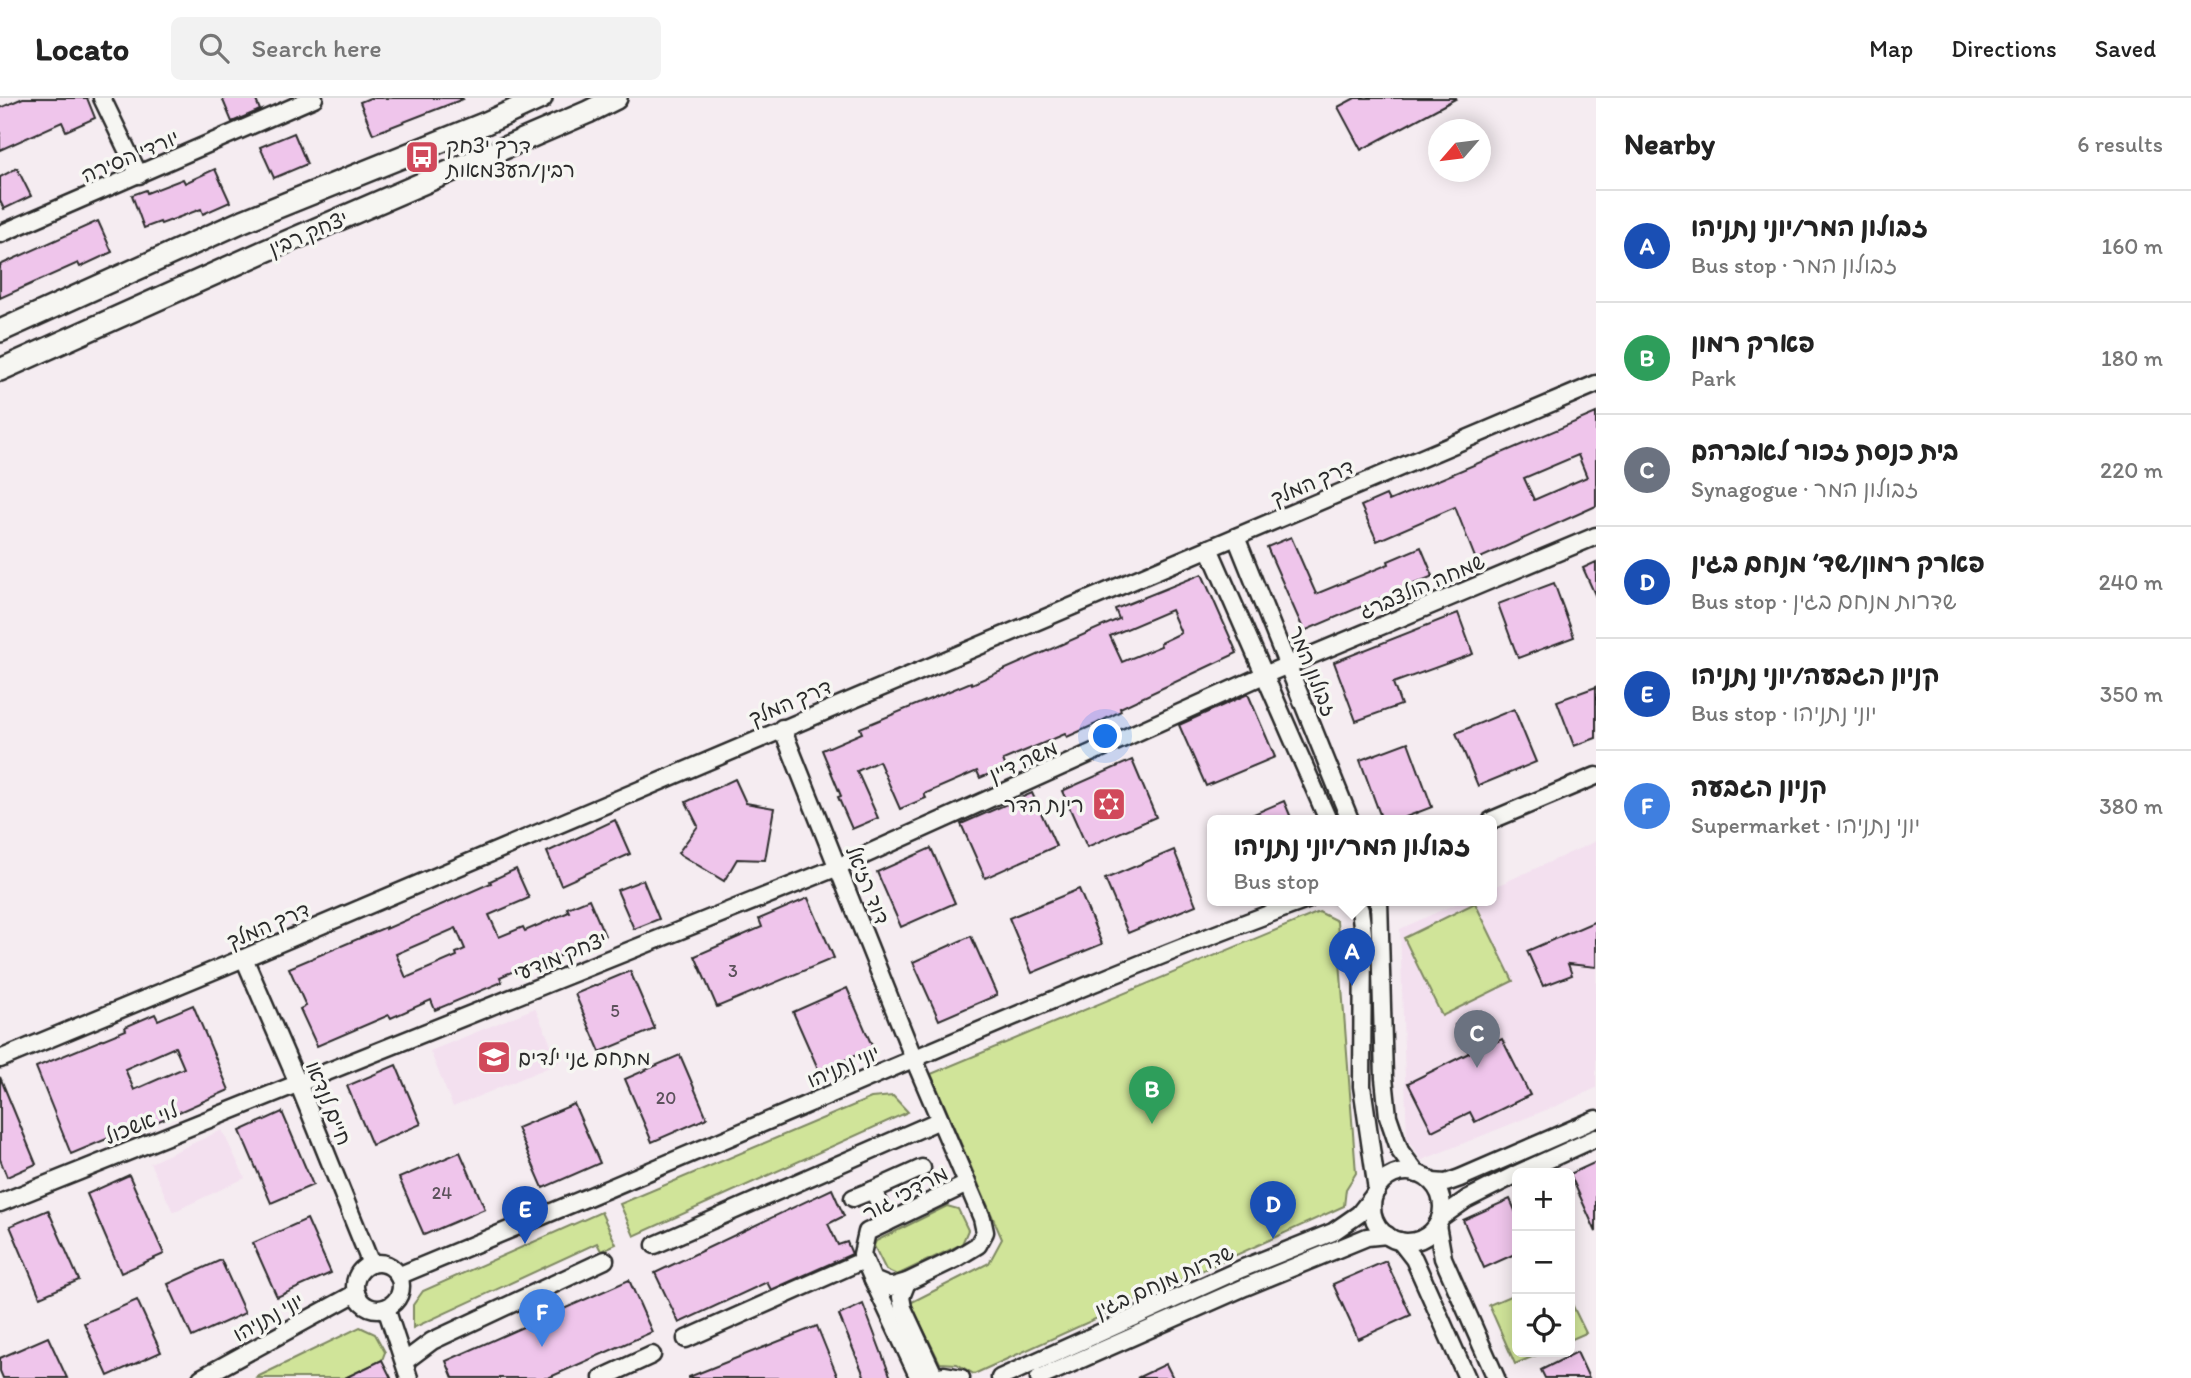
<!DOCTYPE html>
<meta charset="utf-8">
<style>
:root{--surface:#fff;--page:#f2f2f2;--text:#222;--muted:#767676;--line:#e0e0e0;--accent:#d1495b}
body{margin:0;font-family:Itim,"Playpen Sans Hebrew",sans-serif;background:var(--page);color:var(--text)}
.controls{position:absolute;right:21px;bottom:21px;display:grid;overflow:hidden;border-radius:10px;box-shadow:0 4px 18px #0003}
.controls button{width:63px;height:63px;display:grid;place-items:center;padding:0;border:0;border-bottom:2px solid var(--line);background:var(--surface);color:var(--text);font:35px sans-serif}
.compass{position:absolute;left:1428px;top:21px;width:63px;height:63px;border-radius:50%;background:var(--surface);box-shadow:0 4px 18px #0003;rotate:242deg}
.you{position:absolute;left:1106px;top:639px;width:24px;height:24px;margin:-18px;border:5px solid #fff;border-radius:50%;background:#1a73e8;box-shadow:0 0 0 10px #1a73e833}
.badge{display:grid;place-items:center;width:46px;height:46px;border-radius:50%;background:var(--accent);color:#fff;font-size:23px;font-weight:700}
.pin{position:absolute;translate:-50% -58px;filter:drop-shadow(0 2px 4px #0008)}
.pin::after{content:'';position:absolute;top:37px;width:24px;height:21px;background:inherit;clip-path:polygon(0 0,100% 0,50% 100%)}
.popup{position:absolute;left:1207px;top:717px;width:290px;height:91px;box-sizing:border-box;display:grid;place-content:center;border-radius:10px;background:var(--surface);filter:drop-shadow(0 2px 5px #0005);font-size:23px;white-space:nowrap;color:var(--muted)}
.popup b{font-size:26px;color:var(--text)}
.popup::after{content:'';position:absolute;left:50%;top:100%;margin-left:-14px;border:14px solid transparent;border-top-color:var(--surface)}
.list{margin:0;padding:0;list-style:none}
h2{display:flex;justify-content:space-between;align-items:center;height:91px;margin:0;padding:0 28px;font-size:30px}
h2 small{font-size:23px;font-weight:400;color:var(--muted)}
.list li{display:grid;grid-template-columns:46px 1fr auto;gap:21px;align-items:center;box-sizing:border-box;height:112px;padding:0 28px;border-top:2px solid var(--line)}
.list b{display:block;font-size:26px;white-space:nowrap}
.list p{margin:0;font-size:23px;white-space:nowrap;color:var(--muted)}
.list em{font-size:23px;font-style:normal;color:var(--muted)}
.icon{flex:none;width:38px;height:38px;fill:none;stroke:currentColor;stroke-width:2;stroke-linecap:round;stroke-linejoin:round}
.map{position:relative;flex:none;width:1596px;height:1280px;overflow:hidden}
header{display:flex;align-items:center;gap:42px;box-sizing:border-box;height:98px;padding:0 35px;background:var(--surface);border-bottom:2px solid var(--line)}
header strong{font-size:33px}
nav{display:flex;gap:38px;margin-inline-start:auto;font-size:24px}
.search{width:490px;height:63px;background:var(--page);display:flex;align-items:center;gap:18px;box-sizing:border-box;padding:0 24px;border-radius:10px;color:var(--muted);font-size:26px}
main{display:flex}
aside{flex:1;background:var(--surface)}
.map>svg:first-child{display:block}
.built{fill:#f3e0ef}
.green{fill:#d0e499;stroke:#7e8862;stroke-width:2}
.building{fill:#efc5eb;stroke:#2b2b2b;stroke-width:2;fill-rule:evenodd}
.lines{fill:none;stroke-linecap:round;stroke-linejoin:round}
.minor-casing{stroke:#2b2b2b;stroke-width:21}
.major-casing{stroke:#2b2b2b;stroke-width:26}
.minor{stroke:#f6f6f2;stroke-width:16}
.major{stroke:#f6f6f2;stroke-width:21}
.labels{text-anchor:middle;dominant-baseline:central;stroke-width:7;stroke-linejoin:round;paint-order:stroke}
.number-label{font-size:18px;fill:#5c525b}
.poi-label{font-size:21px;fill:#2b2b2b;stroke:#f6f6f2;text-anchor:start}
.street-label{font-size:21px;fill:#2b2b2b;stroke:#f6f6f2}
</style>
<header>
<strong>Locato</strong>
<div class="search"><svg class="icon" aria-label="search" viewBox="0 0 24 24"><circle cx="10" cy="10" r="6"/><path d="M15 15l6 6"/></svg>Search here</div>
<nav><a>Map</a><a>Directions</a><a>Saved</a></nav>
</header>
<main>
<div class="map">
<svg width="1596" height="1280" viewBox="0 0 1596 1280">
<rect width="100%" height="100%" fill="#f5ecf1"/>
<filter id="ink" filterUnits="userSpaceOnUse"><feTurbulence type="fractalNoise" baseFrequency=".0143" numOctaves="2"/><feDisplacementMap in="SourceGraphic" scale="14" xChannelSelector="R" yChannelSelector="G"/><feConvolveMatrix kernelMatrix="1 2 1 2 8 2 1 2 1" color-interpolation-filters="sRGB"/></filter>
<g filter="url(#ink)">
<g class="built">
<polygon points="1596,743 1596,990 1556,1008 1422,1062 1407,1042 1400,831 1464,802 1492,802 1492,790"/>
<polygon points="535,910 559,965 453,1009 430,953"/>
<polygon points="222,1032 245,1080 173,1114 150,1065"/>
</g>
<g class="green">
<polygon points="1475,805 1513,883 1442,918 1404,840"/>
<polygon points="1319,814 1337,823 1356,1075 1346,1091 1344,1108 974,1276 957,1266 940,1265 910,1205 989,1165 1002,1141 931,976"/>
<polygon points="893,998 908,1014 634,1138 620,1106 871,1000"/>
<polygon points="947,1108 958,1111 968,1132 962,1146 897,1177 886,1172 874,1148 876,1143"/>
<polygon points="601,1114 616,1146 601,1153 597,1145 413,1230 413,1207 423,1193"/>
<polygon points="1517,1195 1517,1254 1544,1254 1515,1266 1489,1207"/>
<polygon points="1570,1202 1586,1235 1570,1242"/>
<polygon points="360,1229 375,1236 385,1254 382,1262 345,1280 255,1280"/>
</g>
<g class="building">
<polygon points="23,0 87,0 95,20 66,33 62,24 0,52 0,10"/>
<polygon points="222,0 255,0 260,12 232,24"/>
<polygon points="370,0 462,0 463,1 373,36 360,4"/>
<polygon points="1355,0 1457,0 1361,52 1338,9"/>
<polygon points="294,35 307,66 274,80 260,49"/>
<polygon points="17,70 31,98 4,111 0,103 0,79"/>
<polygon points="215,71 230,104 203,116 201,111 161,126 160,124 144,130 132,97 146,92 147,95 183,81 185,85"/>
<polygon points="98,123 112,154 80,169 78,165 0,200 0,167"/>
<path d="M 1596,315 L 1596,408 L 1476,462 L 1455,409 L 1377,443 L 1361,408 L 1386,397 L 1389,403 ZM 1578,357 L 1587,379 L 1534,402 L 1524,380 Z"/>
<polygon points="1291,439 1316,496 1389,466 1388,463 1421,449 1433,478 1304,533 1267,449"/>
<polygon points="1596,464 1596,499 1583,470"/>
<path d="M 1202,476 L 1237,555 L 1120,610 L 1121,613 L 1096,626 L 1067,639 L 1065,636 L 1003,662 L 1006,669 L 980,680 L 977,673 L 924,696 L 926,700 L 900,711 L 879,663 L 857,673 L 878,720 L 852,731 L 838,699 L 841,698 L 822,652 L 862,635 L 860,630 L 971,584 L 972,586 L 1119,521 L 1115,511 ZM 1171,512 L 1181,535 L 1160,545 L 1161,548 L 1122,564 L 1110,538 Z"/>
<polygon points="1554,485 1574,539 1518,560 1498,506"/>
<polygon points="1458,515 1473,556 1393,585 1401,607 1356,623 1334,564"/>
<polygon points="1596,589 1596,640 1574,648 1557,603"/>
<polygon points="1248,596 1275,659 1206,688 1179,627"/>
<polygon points="1514,611 1536,664 1478,688 1456,635"/>
<polygon points="1408,644 1432,709 1398,722 1382,722 1360,662"/>
<polygon points="1132,662 1156,719 1087,749 1062,693"/>
<polygon points="735,681 746,705 774,710 765,762 737,761 724,783 678,755 698,728 686,704"/>
<polygon points="1032,695 1056,748 985,780 961,726"/>
<polygon points="1284,703 1292,722 1240,722"/>
<polygon points="615,722 630,756 561,787 547,754"/>
<polygon points="931,750 955,805 901,829 877,774"/>
<polygon points="1174,752 1196,807 1128,835 1105,781"/>
<path d="M 516,771 L 529,800 L 489,817 L 499,839 L 523,829 L 525,833 L 569,814 L 567,810 L 589,801 L 605,838 L 550,862 L 548,858 L 500,879 L 502,884 L 435,912 L 431,902 L 391,920 L 389,917 L 317,948 L 300,911 L 306,908 L 289,870 L 386,829 L 386,831 L 491,785 L 490,783 ZM 456,830 L 465,851 L 456,855 L 457,858 L 406,880 L 396,856 Z"/>
<polygon points="643,782 659,821 634,831 617,792"/>
<polygon points="1079,791 1102,846 1032,875 1009,820"/>
<polygon points="808,800 834,860 717,909 695,858 762,829 759,821"/>
<polygon points="1596,823 1596,869 1568,866 1572,877 1543,888 1527,853"/>
<polygon points="971,838 997,897 939,922 913,864"/>
<polygon points="630,873 655,931 600,954 575,896"/>
<polygon points="847,890 873,950 819,973 793,914"/>
<path d="M 193,907 L 229,992 L 118,1041 L 116,1037 L 71,1056 L 36,969 L 126,932 L 125,929 L 155,916 L 158,922 ZM 175,949 L 184,970 L 134,992 L 125,971 Z"/>
<polygon points="1481,913 1496,944 1502,941 1530,997 1475,1024 1470,1014 1432,1033 1408,985 1469,955 1455,927"/>
<polygon points="680,957 707,1020 652,1044 625,981"/>
<polygon points="396,967 421,1026 372,1047 347,988"/>
<polygon points="0,979 36,1066 7,1079 0,1061"/>
<polygon points="574,1006 600,1065 543,1090 517,1030"/>
<polygon points="282,1014 313,1087 271,1105 240,1033"/>
<polygon points="460,1054 485,1111 424,1137 399,1080"/>
<polygon points="1596,1064 1596,1134 1570,1076"/>
<polygon points="129,1077 164,1156 121,1175 87,1096"/>
<polygon points="832,1091 844,1118 828,1126 838,1147 847,1144 852,1156 771,1192 767,1184 679,1225 655,1175"/>
<polygon points="1510,1101 1517,1117 1517,1155 1484,1170 1463,1122"/>
<polygon points="48,1112 79,1182 40,1199 10,1128"/>
<polygon points="307,1121 331,1175 277,1199 253,1145"/>
<polygon points="221,1162 245,1215 192,1239 168,1186"/>
<polygon points="1386,1163 1411,1217 1358,1241 1333,1186"/>
<polygon points="629,1182 652,1234 548,1280 453,1280 446,1263"/>
<polygon points="137,1202 161,1254 108,1278 84,1225"/>
<polygon points="863,1206 891,1280 865,1280 839,1217"/>
<polygon points="817,1228 838,1280 689,1280 689,1279"/>
<polygon points="48,1239 67,1280 3,1280 0,1273 0,1260"/>
<polygon points="1577,1254 1589,1280 1545,1280 1541,1272"/>
<polygon points="382,1262 391,1280 345,1280"/>
<polygon points="1166,1266 1173,1280 1137,1280"/>
</g>
<g class="lines">
<g class="minor-casing">
<g id="minor">
<polyline points="102,0 139,77"/>
<polyline points="0,136 314,0"/>
<polyline points="1236,439 1350,722"/>
<polyline points="1209,450 1328,722"/>
<polyline points="782,630 914,961 982,1120 985,1134 978,1147 955,1161 907,1184 890,1189 873,1182 862,1156 867,1134 967,1086"/>
<polyline points="1492,722 1596,678"/>
<polyline points="1355,802 1360,812 1363,835 1362,988 1377,1092"/>
<polyline points="1379,802 1384,980 1388,1018 1400,1053 1417,1076"/>
<polyline points="244,860 298,985 371,1166"/>
<polyline points="0,961 244,860 1596,286"/>
<circle cx="1407" cy="1109" r="35"/>
<polyline points="1519,1075 1596,1040"/>
<polyline points="1432,1084 1446,1085 1460,1080 1596,1021"/>
<polyline points="873,1092 922,1070"/>
<polyline points="853,1100 873,1092 888,1124"/>
<polyline points="0,1105 838,769 1264,577 1596,438"/>
<polyline points="1440,1120 1467,1101 1517,1076"/>
<polyline points="1437,1127 1443,1160 1496,1280"/>
<polyline points="1400,1143 1414,1161 1467,1280"/>
<polyline points="655,1147 940,1022"/>
<circle cx="378" cy="1188" r="23"/>
<path d="M 398,1178 C 534,1122 668,1066 803,1008 C 970,937 1136,864 1307,802"/>
<polyline points="873,1182 919,1280"/>
<polyline points="907,1184 901,1199 903,1210 935,1279"/>
<polyline points="386,1210 409,1280"/>
<polyline points="686,1241 864,1162"/>
<polyline points="404,1264 432,1243 605,1162"/>
<polyline points="201,1280 356,1195"/>
<polyline points="602,1280 652,1257"/>
<polyline points="933,1280 944,1277 961,1280"/>
<polyline points="1000,1280 1241,1171 1333,1134 1359,1116 1374,1097"/>
<polyline points="1039,1280 1245,1189 1367,1139 1387,1137"/>
</g>
</g>
<g class="major-casing">
<g id="major">
<polyline points="0,233 243,123 486,25 541,0"/>
<polyline points="0,272 263,154 588,14 616,0"/>
</g>
</g>
<use href="#minor" class="minor"/>
<use href="#major" class="major"/>
</g>
</g>
<defs>
<g id="bus-square" transform="scale(1.75)"><rect x="-9" y="-9" width="18" height="18" rx="4" fill="#d1495b" stroke="#f6f6f2"/><path d="M-5-6H5V4H4V6H2V4H-2V6H-4V4H-5ZM-3.5-4V0h7V-4ZM-3.5 1.2v1.5H-2V1.2ZM2 1.2v1.5H3.5V1.2Z" fill="#fff"/></g>
<g id="synagogue-square" transform="scale(1.75)"><rect x="-9" y="-9" width="18" height="18" rx="4" fill="#d1495b" stroke="#f6f6f2"/><path d="M0-6.5L5.6 3.2H-5.6ZM0 6.5L5.6-3.2H-5.6Z" fill="#fff"/></g>
<g id="school-square" transform="scale(1.75)"><rect x="-9" y="-9" width="18" height="18" rx="4" fill="#d1495b" stroke="#f6f6f2"/><path d="M0-5L7-2L0 1L-7-2ZM-4 1L0 2.5L4 1V4Q0 6-4 4Z" fill="#fff"/></g>
</defs>
<g fill-rule="evenodd">
<use href="#bus-square" x="422" y="59"/>
<use href="#synagogue-square" x="1109" y="706"/>
<use href="#school-square" x="494" y="959"/>
</g>
<g class="labels">
<g class="number-label">
<text x="733" y="873">3</text>
<text x="615" y="913">5</text>
<text x="666" y="1000">20</text>
<text x="442" y="1095">24</text>
</g>
<g class="poi-label">
<text x="446" y="47">דרך יצחק<tspan x="446" dy="24">רבין/העצמאות</tspan></text>
<text x="1084" y="706" text-anchor="end">רינת הדר</text>
<text x="518" y="959">מתחם גני ילדים</text>
</g>
<g class="street-label">
<text transform="translate(130 58) rotate(-23)">יורדי הסירה</text>
<text transform="translate(308 135) rotate(-23)">יצחק רבין</text>
<text transform="translate(1312 384) rotate(-23)">דרך המלך</text>
<text transform="translate(1422 488) rotate(-23)">שמחה הולצברג</text>
<text transform="translate(1313 573) rotate(68)">זבולון המר</text>
<text transform="translate(790 604) rotate(-23)">דרך המלך</text>
<text transform="translate(1023 663) rotate(-24)">משה דיין</text>
<text transform="translate(868 787) rotate(68)">דוד רזיאל</text>
<text transform="translate(268 827) rotate(-23)">דרך המלך</text>
<text transform="translate(560 858) rotate(-22)">יצחק מודעי</text>
<text transform="translate(843 968) rotate(-23)">יוני נתניהו</text>
<text transform="translate(329 1005) rotate(68)">חיים לנדאו</text>
<text transform="translate(141 1025) rotate(-22)">לוי אשכול</text>
<text transform="translate(905 1095) rotate(-28)">מרדכי גור</text>
<text transform="translate(1164 1183) rotate(-24)">שדרות מנחם בגין</text>
<text transform="translate(268 1219) rotate(-29)">יוני נתניהו</text>
</g>
</g>
</svg>
<div class="controls">
<button>+</button>
<button>−</button>
<button><svg class="icon" aria-label="locate" viewBox="0 0 24 24"><circle cx="12" cy="12" r="6"/><path d="M12 2v4M12 18v4M2 12h4M18 12h4"/></svg></button>
</div>
<svg class="compass" viewBox="-18 -18 36 36"><path d="M0-13l5 13h-10z" fill="#e53935"/><path d="M0 13l5-13h-10z" fill="#767676"/></svg>
<div class="you"></div>
<div class="pin badge" style="left:1352px;top:888px;background:#1a4fb4">A</div>
<div class="popup"><b>זבולון המר/יוני נתניהו</b>Bus stop</div>
<div class="pin badge" style="left:1152px;top:1026px;background:#2e9e5b">B</div>
<div class="pin badge" style="left:1477px;top:970px;background:#6b7280">C</div>
<div class="pin badge" style="left:1273px;top:1141px;background:#1a4fb4">D</div>
<div class="pin badge" style="left:525px;top:1146px;background:#1a4fb4">E</div>
<div class="pin badge" style="left:542px;top:1249px;background:#3f7fe0">F</div>
</div>
<aside>
<h2>Nearby<small>6 results</small></h2>
<ul class="list">
<li><span class="badge" style="background:#1a4fb4">A</span><div><b>זבולון המר/יוני נתניהו</b><p>Bus stop · זבולון המר</p></div><em>160 m</em></li>
<li><span class="badge" style="background:#2e9e5b">B</span><div><b>פארק רמון</b><p>Park</p></div><em>180 m</em></li>
<li><span class="badge" style="background:#6b7280">C</span><div><b>בית כנסת זכור לאברהם</b><p>Synagogue · זבולון המר</p></div><em>220 m</em></li>
<li><span class="badge" style="background:#1a4fb4">D</span><div><b>פארק רמון/שד׳ מנחם בגין</b><p>Bus stop · שדרות מנחם בגין</p></div><em>240 m</em></li>
<li><span class="badge" style="background:#1a4fb4">E</span><div><b>קניון הגבעה/יוני נתניהו</b><p>Bus stop · יוני נתניהו</p></div><em>350 m</em></li>
<li><span class="badge" style="background:#3f7fe0">F</span><div><b>קניון הגבעה</b><p>Supermarket · יוני נתניהו</p></div><em>380 m</em></li>
</ul>
</aside>
</main>
